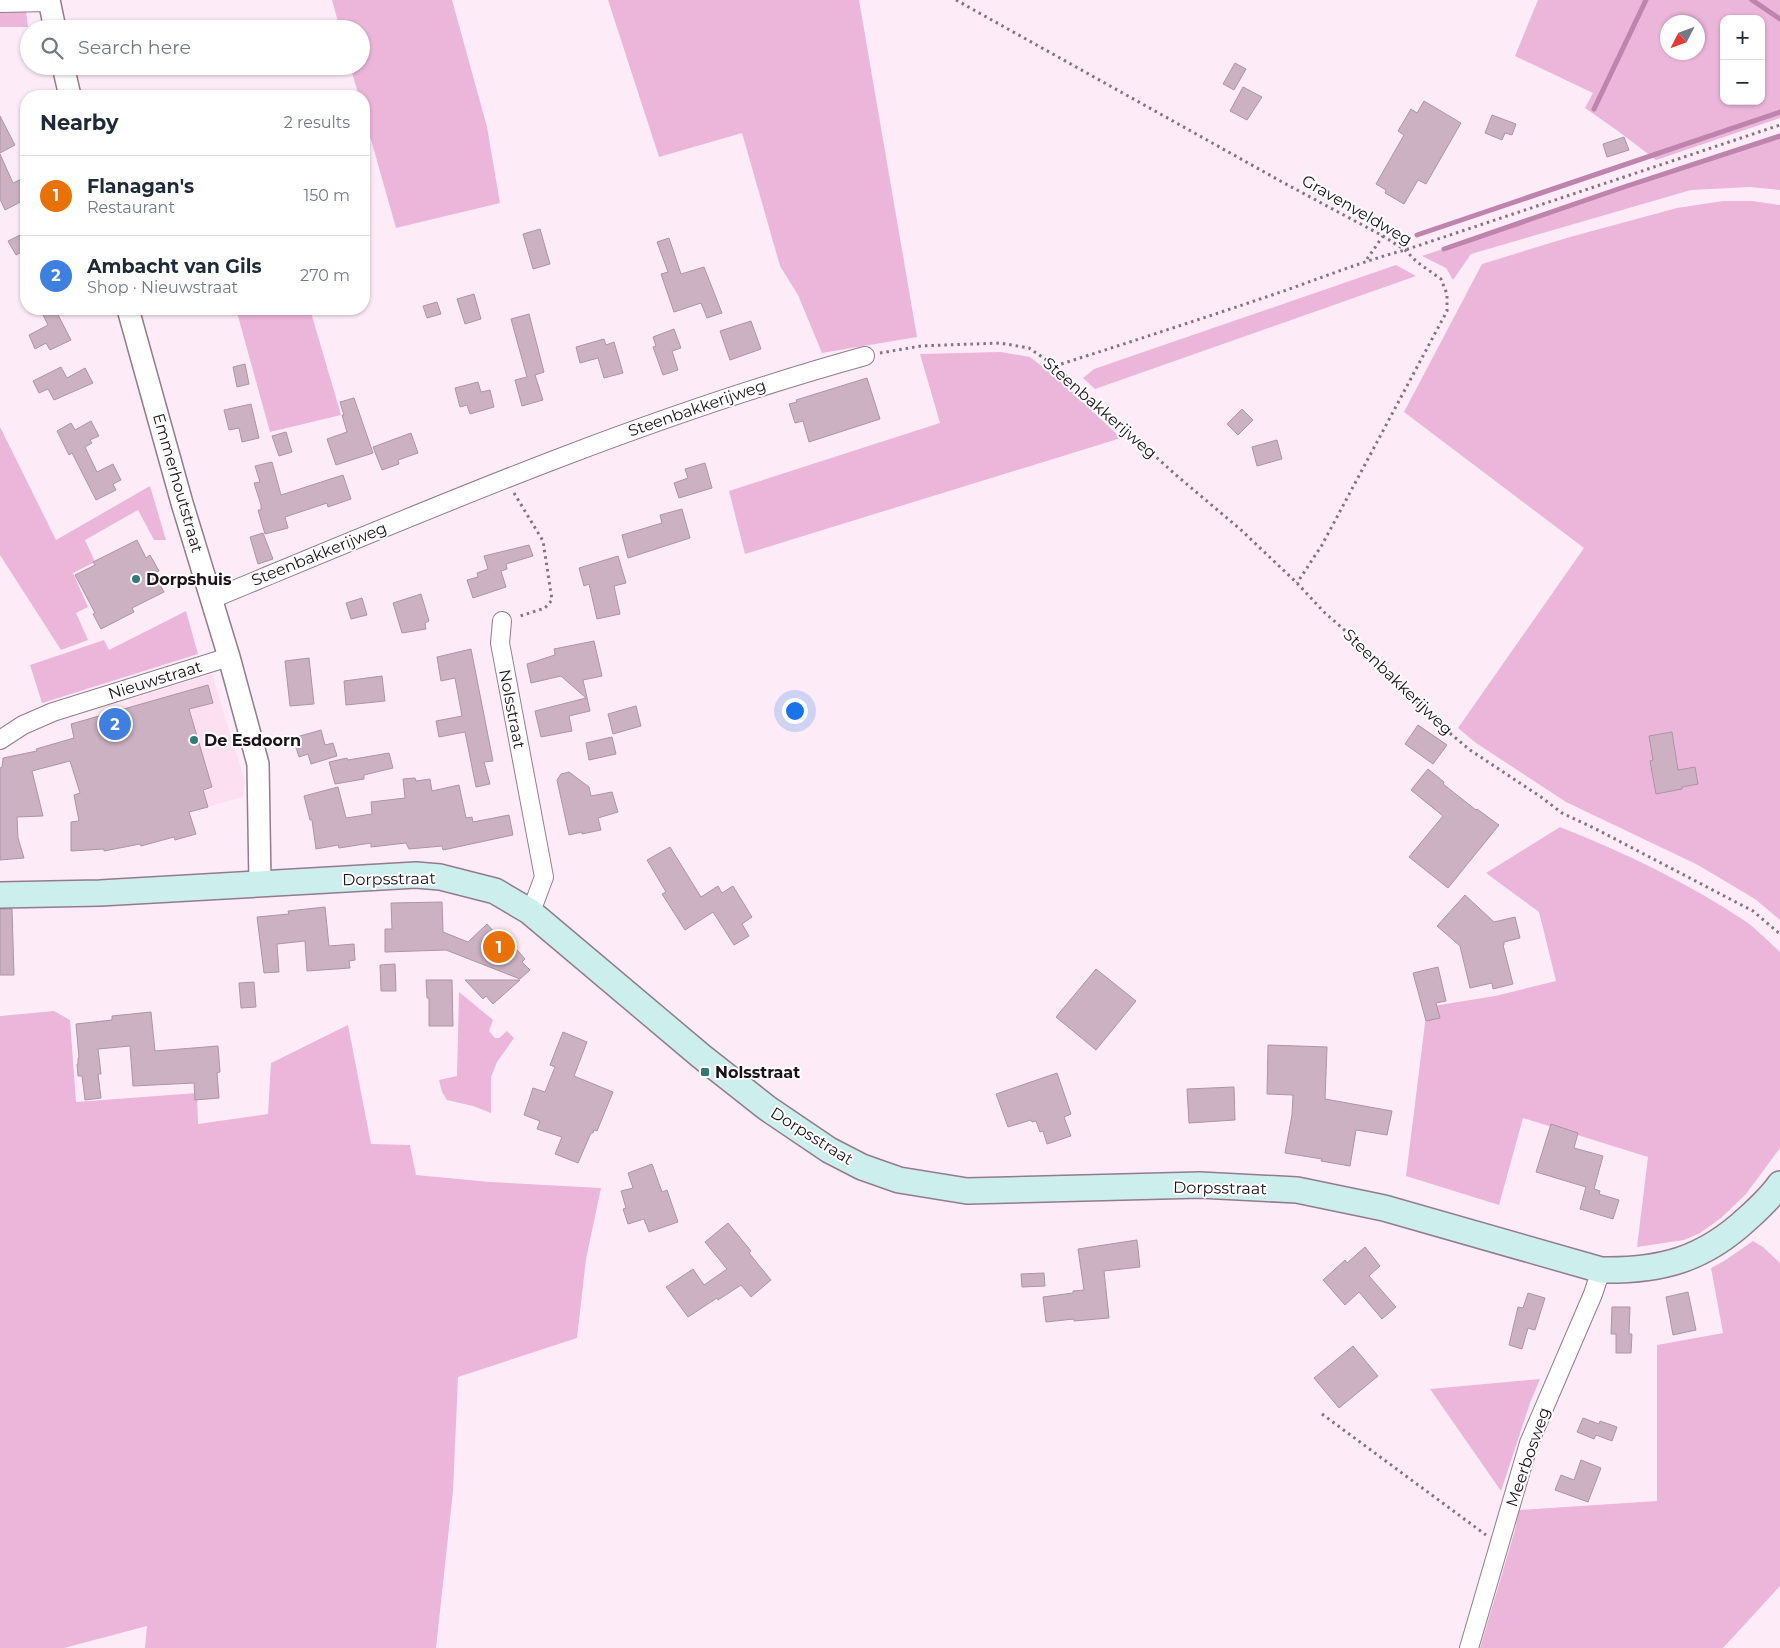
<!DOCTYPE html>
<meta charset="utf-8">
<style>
:root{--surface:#fff;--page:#f2f2f3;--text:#1f2937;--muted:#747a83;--line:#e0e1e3;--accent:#2563eb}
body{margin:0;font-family:Montserrat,sans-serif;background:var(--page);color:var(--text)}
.controls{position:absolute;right:15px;top:15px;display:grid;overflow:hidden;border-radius:10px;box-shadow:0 1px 4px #0004}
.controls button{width:45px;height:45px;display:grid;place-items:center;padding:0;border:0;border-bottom:1px solid var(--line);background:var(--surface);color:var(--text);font:25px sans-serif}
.compass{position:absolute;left:1660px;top:15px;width:45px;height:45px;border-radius:50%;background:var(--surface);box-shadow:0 1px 4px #0004;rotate:228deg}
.you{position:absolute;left:794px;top:710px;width:18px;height:18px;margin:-12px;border:4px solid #fff;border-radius:50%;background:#1a73e8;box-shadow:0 0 0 8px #1a73e833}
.badge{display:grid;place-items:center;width:32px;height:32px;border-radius:50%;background:var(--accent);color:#fff;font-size:16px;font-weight:700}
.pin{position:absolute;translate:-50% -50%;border:2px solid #fff;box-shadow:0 1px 5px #0006}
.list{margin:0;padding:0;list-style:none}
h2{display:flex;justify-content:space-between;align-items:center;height:65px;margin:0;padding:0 20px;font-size:21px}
h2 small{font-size:16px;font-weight:400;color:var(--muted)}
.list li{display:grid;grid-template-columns:32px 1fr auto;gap:15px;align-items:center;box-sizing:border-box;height:80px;padding:0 20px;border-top:1px solid var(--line)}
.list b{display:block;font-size:19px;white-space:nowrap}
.list p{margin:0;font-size:16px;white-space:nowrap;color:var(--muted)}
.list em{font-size:16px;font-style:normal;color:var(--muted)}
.icon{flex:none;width:28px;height:28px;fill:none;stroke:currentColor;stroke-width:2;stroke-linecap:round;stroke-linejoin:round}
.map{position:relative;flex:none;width:1780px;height:1648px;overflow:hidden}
.search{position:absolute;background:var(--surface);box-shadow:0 1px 4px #0004;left:20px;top:20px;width:350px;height:55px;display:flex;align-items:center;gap:12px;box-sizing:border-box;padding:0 18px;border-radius:28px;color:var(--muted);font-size:19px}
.panel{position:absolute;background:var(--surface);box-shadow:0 1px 4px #0004;left:20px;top:90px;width:350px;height:225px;border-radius:20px}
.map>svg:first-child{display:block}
.built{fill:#fce0f2}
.green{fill:#ebb6da;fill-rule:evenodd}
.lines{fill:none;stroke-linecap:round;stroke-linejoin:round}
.stream{stroke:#bf84ae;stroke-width:5}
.building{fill:#cbb1c2;stroke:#ae94a5}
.minor-casing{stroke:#937b8b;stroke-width:20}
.tertiary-casing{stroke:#937b8b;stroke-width:24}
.secondary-casing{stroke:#937b8b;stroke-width:28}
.path{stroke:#82757d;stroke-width:3;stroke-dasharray:2.5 4;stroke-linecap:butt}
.minor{stroke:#fff;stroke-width:18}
.tertiary{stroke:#fff;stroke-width:21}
.secondary{stroke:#cceeed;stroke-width:25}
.poi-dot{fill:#307978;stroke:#fff;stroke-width:2}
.labels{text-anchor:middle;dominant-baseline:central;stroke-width:4;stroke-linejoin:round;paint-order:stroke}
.street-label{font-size:16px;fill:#1c1319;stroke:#fff}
.poi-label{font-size:16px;font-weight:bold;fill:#1c1319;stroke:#fff;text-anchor:start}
</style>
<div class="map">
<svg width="1780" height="1648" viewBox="0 0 1780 1648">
<rect width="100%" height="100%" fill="#fdecf7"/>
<polygon class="built" points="212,674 245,782 243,797 200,809 194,794 140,742 128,700"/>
<g class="green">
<polygon points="332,0 452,0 487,127 500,203 396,228 364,115 364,96 359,96 350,66 361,66 361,29 340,29"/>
<polygon points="608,0 859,0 917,337 822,353 798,295 780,266 742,133 659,157"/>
<path d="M 1538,0 L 1780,0 L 1780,118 L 1656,160 L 1618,131 L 1585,108 L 1593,93 L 1515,56 ZM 1724,19 L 1761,19 L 1761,101 L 1724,101 ZM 1668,22 L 1698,22 L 1698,52 L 1668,52 Z"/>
<polygon points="26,11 28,27 0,27 0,13"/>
<polygon points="1780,135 1780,190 1750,187 1691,190 1471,254 1453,280 1446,268 1422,256"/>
<polygon points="1723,201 1752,201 1780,205 1780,920 1755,899 1698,865 1566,802 1476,743 1458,728 1584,548 1404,412 1482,264 1570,237 1677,208"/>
<polygon points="1396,265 1416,276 1095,389 1083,378 1094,369"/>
<polygon points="236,309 310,309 341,415 270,432"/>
<polygon points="1001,352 1030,357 1056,377 1121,438 745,554 729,491 940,423 920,354"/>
<polygon points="0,427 56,540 150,486 166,540 154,540 138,510 85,540 95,562 73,573 88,607 76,613 88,640 61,650 0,555"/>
<polygon points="186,611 198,654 42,703 30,665 104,640 109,650"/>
<path d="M 1560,827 C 1624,852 1688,883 1745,921 C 1758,930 1769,942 1780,952 L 1780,1148 L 1746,1194 L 1721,1218 L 1700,1233 L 1684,1240 L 1637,1247 L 1648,1157 L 1523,1118 L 1499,1205 L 1406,1176 L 1427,1007 L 1495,996 L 1556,981 L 1539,912 L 1486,873 Z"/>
<polygon points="459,992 493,1020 489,1031 495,1038 499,1038 507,1031 514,1038 497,1062 491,1077 491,1113 473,1106 447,1100 442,1092 439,1080 457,1076"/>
<polygon points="54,1011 70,1020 76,1102 197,1093 198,1124 268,1114 271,1063 348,1025 371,1144 410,1145 416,1175 490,1182 601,1188 586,1259 577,1338 458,1377 453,1491 436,1648 145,1648 147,1626 64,1648 0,1648 0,1016"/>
<polygon points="1753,1241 1763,1247 1780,1263 1780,1586 1723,1648 1480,1648 1515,1530 1519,1510 1657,1501 1657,1345 1723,1333 1711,1268 1724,1261"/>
<polygon points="1540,1379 1530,1403 1501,1491 1430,1389"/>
</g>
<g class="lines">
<g class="stream">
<polyline points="1752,0 1780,19"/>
<polyline points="1594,109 1646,0"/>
<polyline points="1417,235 1780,112"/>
<polyline points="1444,249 1624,187 1780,136"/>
</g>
</g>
<g class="building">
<polygon points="1235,63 1246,69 1234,90 1223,84"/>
<polygon points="1243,87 1262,97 1247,120 1230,111"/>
<polygon points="1424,101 1461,123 1426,184 1418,180 1404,204 1385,193 1386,190 1376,184 1404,135 1398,131 1411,109 1417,113"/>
<polygon points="1492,115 1516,124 1512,135 1505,133 1502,140 1485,133"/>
<polygon points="0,116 15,145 0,153"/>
<polygon points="1624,137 1629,150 1607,157 1603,144"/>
<polygon points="0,154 13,183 26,177 26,199 5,210 0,199"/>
<polygon points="540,229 550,264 533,269 523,234"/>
<polygon points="26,232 26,250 16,255 8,241"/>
<polygon points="669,238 681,274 704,267 722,313 707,318 701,303 674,312 661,274 668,272 657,242"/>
<polygon points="474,294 481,319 465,324 457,299"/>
<polygon points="437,302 441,314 427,318 423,306"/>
<polygon points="40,309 55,309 71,340 50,350 46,343 35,349 29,335 48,325"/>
<polygon points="529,314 544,372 535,375 543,400 522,406 515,380 527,377 511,319"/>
<polygon points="751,321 761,349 730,360 720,331"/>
<polygon points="674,329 681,348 672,351 678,370 663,375 653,347 656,346 653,337"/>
<polygon points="604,339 606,345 614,342 623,373 604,378 598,358 580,363 576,347"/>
<polygon points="245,364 249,384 237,387 233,367"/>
<polygon points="61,367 67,378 85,368 93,383 54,400 48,389 39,393 33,381"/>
<polygon points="867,378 880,419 809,442 803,421 795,423 789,404 797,402 796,400"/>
<polygon points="478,382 481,392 490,390 494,407 470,414 467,405 460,407 455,388"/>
<polygon points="354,398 373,453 336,465 327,439 347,432 342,415 344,415 340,402"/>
<polygon points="251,404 259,438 242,442 239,428 229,430 224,410"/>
<polygon points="1242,409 1253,420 1238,435 1227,424"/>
<polygon points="91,421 99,436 90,440 92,443 85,447 97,472 113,464 121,480 113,484 116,490 96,500 72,453 69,455 57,431 71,423 75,430"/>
<polygon points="286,432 292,452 279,456 272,436"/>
<polygon points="411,433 418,453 398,460 399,464 382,470 373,447"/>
<polygon points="1277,440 1282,459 1257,466 1252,447"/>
<polygon points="272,462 281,495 343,475 351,499 328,507 327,503 285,517 288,528 265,534 258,510 261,510 261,505 254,483 260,482 255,466"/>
<polygon points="705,463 712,488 679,498 674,483 688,478 685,469"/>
<polygon points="682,509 690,538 628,558 622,535 662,523 660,515"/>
<polygon points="263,533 273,559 258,564 250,537"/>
<polygon points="137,540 146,558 150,555 159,571 154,574 164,592 132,608 134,612 101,629 93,614 95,613 75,575 95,565 93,562"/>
<polygon points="529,545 533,556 506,564 507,569 501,571 506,587 473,598 467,580 478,577 477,573 488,569 484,556"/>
<polygon points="618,556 626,583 614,586 620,614 597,619 589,584 584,586 579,568"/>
<polygon points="421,594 429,621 425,623 426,629 402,633 393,603"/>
<polygon points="362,598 367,615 351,619 346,603"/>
<polygon points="594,641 602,676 583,680 590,711 569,716 572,731 541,737 535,711 586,698 561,676 531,683 527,664 555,655 554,649"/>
<polygon points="471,649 493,761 484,762 490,784 476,787 465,732 439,737 436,721 462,716 455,678 441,681 437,657"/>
<polygon points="309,658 314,704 290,706 285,661"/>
<polygon points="382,676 385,701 346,705 344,681"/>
<polygon points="208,685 213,703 189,709 212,787 203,790 208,807 189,812 196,834 175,840 174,837 141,846 140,844 104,851 104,849 71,851 71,822 79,821 74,795 80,793 70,761 32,771 43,816 17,817 18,838 24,858 0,860 0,768 2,767 3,758 37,751 36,749 74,738 71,724"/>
<polygon points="636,706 641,726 613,734 608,714"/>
<polygon points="1418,725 1447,745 1433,764 1405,744"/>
<polygon points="321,730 325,745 333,743 337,756 311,764 308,754 299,757 293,738"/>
<polygon points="1672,732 1678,770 1695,767 1698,784 1682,787 1682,789 1656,794 1650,761 1653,760 1649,736"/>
<polygon points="612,737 616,754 589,760 586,743"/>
<polygon points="389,753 393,768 364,775 364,779 335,784 329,762 347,758 348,760"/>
<polygon points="1428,769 1444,782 1443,784 1476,810 1477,809 1499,825 1448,888 1409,857 1443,816 1411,790"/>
<polygon points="569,772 589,787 591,796 612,792 618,812 598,818 601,830 582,834 582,832 569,835 557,780 561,774"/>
<polygon points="415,778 416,781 430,779 432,791 459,785 466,818 472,817 473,822 509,815 513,835 443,850 442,846 409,849 406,843 371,847 371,843 339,848 338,845 316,849 312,820 310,820 304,796 338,787 346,818 372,814 371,802 405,798 403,779"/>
<polygon points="670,847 701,897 718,886 722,893 733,886 752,917 742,924 749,936 734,945 713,912 685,930 662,894 666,892 647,860"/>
<polygon points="1465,895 1494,922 1515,917 1520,938 1504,942 1504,945 1503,945 1513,984 1493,989 1492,983 1470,988 1460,946 1437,926"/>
<polygon points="442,902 443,932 468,942 487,924 495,933 499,930 511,943 525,959 522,962 530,970 520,979 446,950 385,952 385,929 392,929 391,903"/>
<polygon points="325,907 329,946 354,944 355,960 349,961 350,968 307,971 305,941 277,944 279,972 264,973 257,917 289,914 288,911"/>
<polygon points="0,909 12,909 14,975 0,975"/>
<polygon points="395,964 396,991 381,991 380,965"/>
<polygon points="1438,967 1446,1001 1436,1003 1440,1018 1426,1021 1413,973"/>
<polygon points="1096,969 1136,1001 1096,1050 1056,1017"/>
<polygon points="426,980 452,980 453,1026 429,1026 429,998 427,998"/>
<polygon points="465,980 520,980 493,1004 486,996 483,999"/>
<polygon points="254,982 256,1007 241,1008 239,983"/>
<polygon points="151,1012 155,1051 218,1046 220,1072 217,1073 219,1098 195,1100 194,1083 133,1086 130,1046 98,1049 101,1074 98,1074 101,1098 85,1100 82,1076 78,1076 77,1064 78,1064 78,1058 79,1058 76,1024 112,1020 112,1016"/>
<polygon points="563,1032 587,1042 574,1076 613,1092 597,1131 594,1130 593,1133 591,1133 578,1163 555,1154 562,1137 537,1129 540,1121 524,1115 533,1088 545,1092 555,1067 550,1065"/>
<polygon points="1268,1045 1327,1047 1325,1099 1392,1111 1387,1135 1356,1130 1350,1166 1321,1161 1322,1159 1285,1153 1292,1115 1293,1095 1267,1094"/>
<polygon points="1057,1073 1071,1114 1064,1117 1071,1136 1047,1144 1043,1131 1040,1132 1036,1121 1032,1122 1031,1120 1008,1127 996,1094"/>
<polygon points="1234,1087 1235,1120 1189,1123 1187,1089"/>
<polygon points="1551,1124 1578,1133 1574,1148 1603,1156 1594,1189 1600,1191 1599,1194 1619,1200 1613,1219 1580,1209 1586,1187 1536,1172"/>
<polygon points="652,1164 662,1192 667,1190 678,1222 649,1232 644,1219 628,1224 623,1209 626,1208 621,1191 633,1188 628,1173"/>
<polygon points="728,1223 751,1251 749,1253 771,1280 751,1297 741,1285 718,1300 717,1298 688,1317 666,1287 693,1269 704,1285 727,1269 705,1242"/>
<polygon points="1137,1240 1140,1267 1104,1271 1109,1318 1074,1321 1074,1319 1046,1322 1043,1297 1073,1293 1073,1291 1084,1290 1078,1249"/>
<polygon points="1365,1247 1380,1266 1369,1276 1396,1307 1382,1319 1359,1292 1345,1305 1323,1280 1345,1260 1347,1263"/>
<polygon points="1044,1273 1045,1286 1022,1287 1021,1274"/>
<polygon points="1688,1292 1696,1330 1673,1335 1666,1297"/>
<polygon points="1528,1293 1545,1298 1535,1330 1528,1328 1522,1349 1509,1345 1518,1307 1523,1308"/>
<polygon points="1612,1307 1630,1307 1629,1334 1632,1334 1631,1353 1616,1353 1616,1334 1611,1334"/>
<polygon points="1353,1346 1378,1376 1339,1408 1314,1378"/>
<polygon points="1583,1418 1599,1424 1600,1421 1617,1427 1612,1441 1596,1435 1594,1439 1577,1432"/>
<polygon points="1581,1460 1601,1468 1588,1502 1555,1490 1561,1475 1574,1480"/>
</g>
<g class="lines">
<g class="minor-casing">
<g id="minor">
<polyline points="0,3 49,2"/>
<path d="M 212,599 C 427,510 640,418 865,356"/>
<polyline points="502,621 500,643 544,877 535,901 529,911"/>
<polyline points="0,740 23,725 53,712 229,657"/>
<polyline points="1469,1648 1529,1443 1593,1294 1601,1270"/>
</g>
</g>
<g class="tertiary-casing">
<g id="tertiary">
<polyline points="49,0 55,29"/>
<polyline points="63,66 70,96"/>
<polyline points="128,309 182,503 229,657 258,764 260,883"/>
</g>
</g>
<g class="secondary-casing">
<path id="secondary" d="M 0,895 L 100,893 L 416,875 L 440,877 L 495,891 L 529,911 L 701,1056 L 767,1108 L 829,1150 L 862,1167 L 899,1180 L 967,1191 L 1200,1185 L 1297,1190 L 1384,1208 L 1601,1270 C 1661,1271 1703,1260 1748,1218 C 1759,1208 1771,1197 1780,1184"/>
</g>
<g class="path">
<polyline points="956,0 1284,183 1383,236 1405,250 1417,262 1441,279 1447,294 1447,311 1322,545 1297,583"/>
<polyline points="1367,259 1383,236"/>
<polyline points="880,353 921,346 1000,343 1029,348 1055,366 1176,475 1240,529 1297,583 1324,612 1367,650 1427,714 1470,750 1541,797 1562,813 1594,828 1753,911 1780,934"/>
<path d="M 1055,366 C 1127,343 1198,320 1269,296 C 1314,281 1359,262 1405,250 L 1780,125"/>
<polyline points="514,493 543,541 552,600 545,608 517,617"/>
<polyline points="1322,1414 1486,1535"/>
</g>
<use href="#minor" class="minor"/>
<use href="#tertiary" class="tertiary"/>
<use href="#secondary" class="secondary"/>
</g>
<g class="poi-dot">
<circle cx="136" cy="579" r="5"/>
<circle cx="194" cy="740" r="5"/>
<rect x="700" y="1067" width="10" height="10" rx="2.5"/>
</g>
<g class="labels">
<g class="street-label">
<text transform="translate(1357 210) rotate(30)">Gravenveldweg</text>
<text transform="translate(697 408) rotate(-19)">Steenbakkerijweg</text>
<text transform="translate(1100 408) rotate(41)">Steenbakkerijweg</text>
<text transform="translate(178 483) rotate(74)">Emmerhoutstraat</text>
<text transform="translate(319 554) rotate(-22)">Steenbakkerijweg</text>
<text transform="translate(155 680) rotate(-17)">Nieuwstraat</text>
<text transform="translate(1398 682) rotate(44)">Steenbakkerijweg</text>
<text transform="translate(512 709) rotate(79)">Nolsstraat</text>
<text transform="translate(389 879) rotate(-1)">Dorpsstraat</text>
<text transform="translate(812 1136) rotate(32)">Dorpsstraat</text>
<text transform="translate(1220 1188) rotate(1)">Dorpsstraat</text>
<text transform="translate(1528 1457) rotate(-71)">Meerbosweg</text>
</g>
<g class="poi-label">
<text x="146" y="579">Dorpshuis</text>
<text x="204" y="740">De Esdoorn</text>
<text x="715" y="1072">Nolsstraat</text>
</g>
</g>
</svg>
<div class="controls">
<button>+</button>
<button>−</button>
</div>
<svg class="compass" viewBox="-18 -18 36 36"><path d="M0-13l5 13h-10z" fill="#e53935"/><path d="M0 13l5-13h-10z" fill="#747a83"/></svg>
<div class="you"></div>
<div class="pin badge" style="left:499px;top:947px;background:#e8710a">1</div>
<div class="pin badge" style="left:115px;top:724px;background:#3f7fe0">2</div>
<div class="search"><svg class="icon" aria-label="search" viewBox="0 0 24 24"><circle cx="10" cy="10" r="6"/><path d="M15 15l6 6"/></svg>Search here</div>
<section class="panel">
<h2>Nearby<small>2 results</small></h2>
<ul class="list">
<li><span class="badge" style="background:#e8710a">1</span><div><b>Flanagan's</b><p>Restaurant</p></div><em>150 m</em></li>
<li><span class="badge" style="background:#3f7fe0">2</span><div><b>Ambacht van Gils</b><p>Shop · Nieuwstraat</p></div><em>270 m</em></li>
</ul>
</section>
</div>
